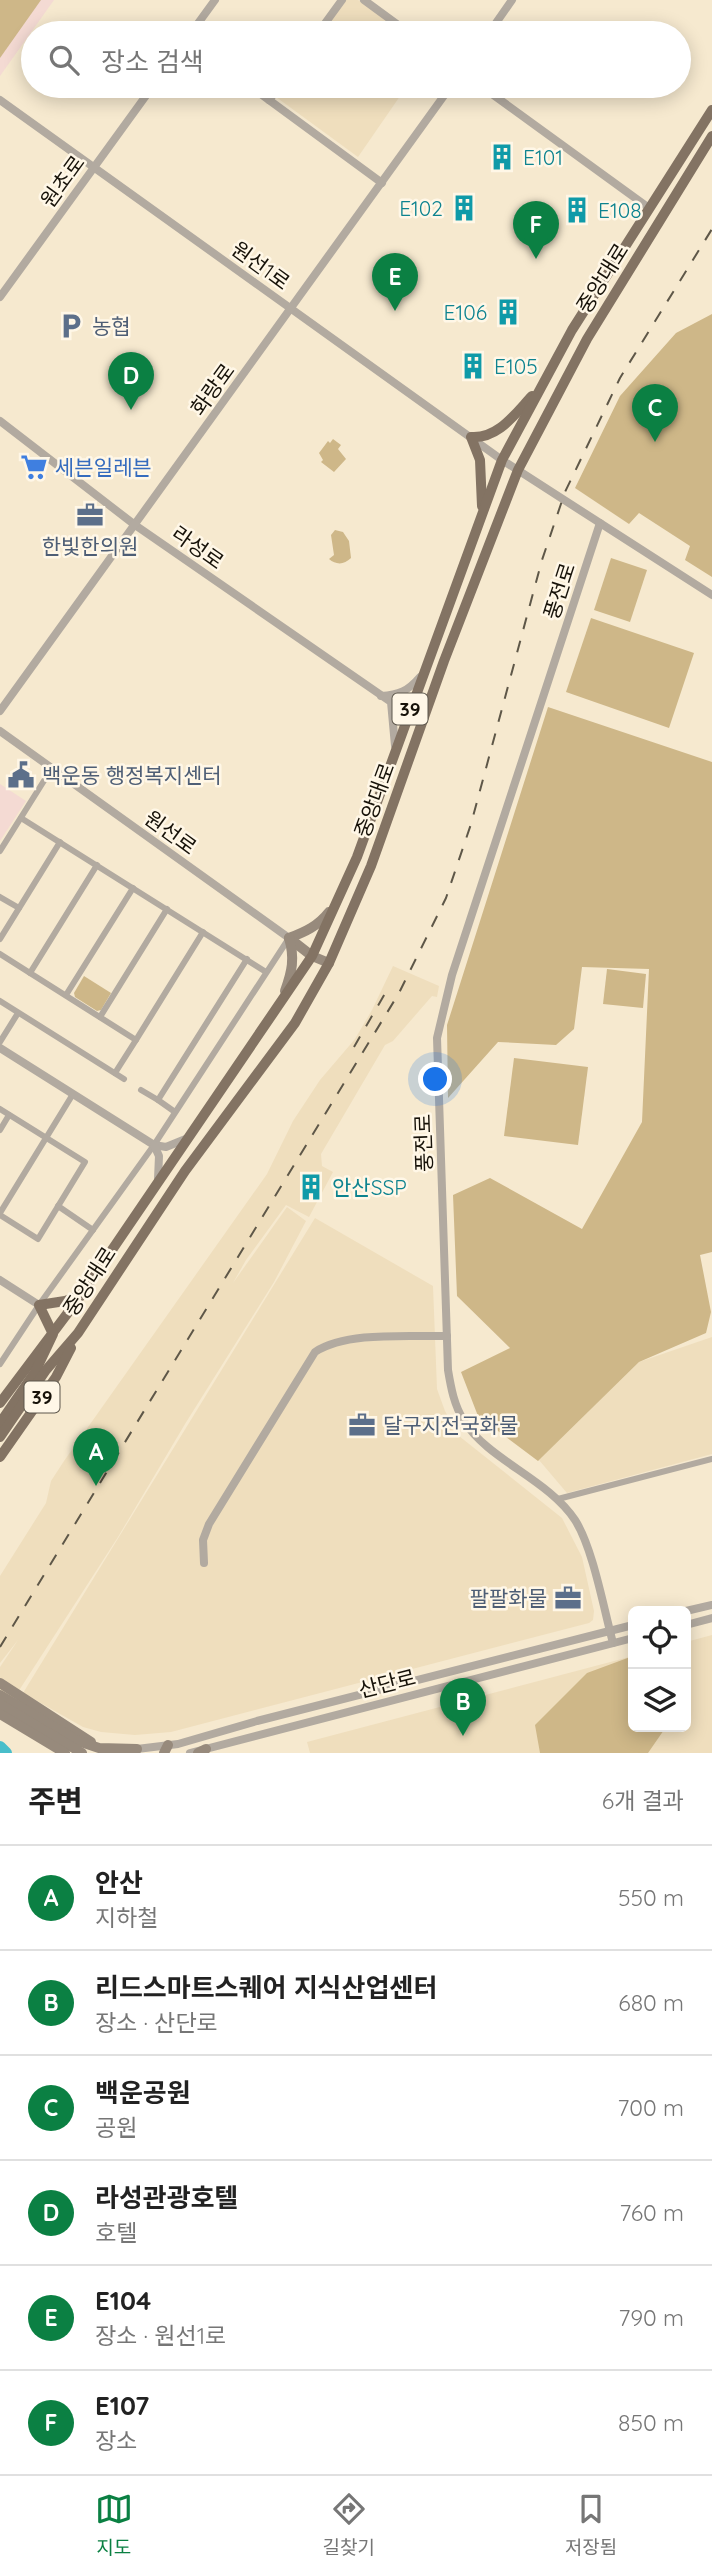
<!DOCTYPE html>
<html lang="ko">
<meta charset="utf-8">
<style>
:root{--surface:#fff;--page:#f6f6f6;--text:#222;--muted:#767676;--line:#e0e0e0;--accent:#0b8043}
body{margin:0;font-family:Quicksand,"Noto Sans KR",sans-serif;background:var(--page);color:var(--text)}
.controls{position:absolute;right:21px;bottom:21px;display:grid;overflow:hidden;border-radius:10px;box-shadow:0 4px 18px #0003}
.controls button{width:63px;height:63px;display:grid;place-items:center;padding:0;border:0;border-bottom:2px solid var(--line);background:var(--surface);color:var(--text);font:35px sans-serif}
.you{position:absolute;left:436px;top:1080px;width:24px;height:24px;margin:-18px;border:5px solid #fff;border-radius:50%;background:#1a73e8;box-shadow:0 0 0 10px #1a73e833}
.badge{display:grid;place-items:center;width:46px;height:46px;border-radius:50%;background:var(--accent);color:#fff;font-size:23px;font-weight:700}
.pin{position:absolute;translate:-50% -58px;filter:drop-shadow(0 2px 4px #0008)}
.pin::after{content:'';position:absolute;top:37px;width:24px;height:21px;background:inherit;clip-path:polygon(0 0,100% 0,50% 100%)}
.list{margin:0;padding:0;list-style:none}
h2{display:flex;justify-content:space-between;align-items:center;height:91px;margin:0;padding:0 28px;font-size:30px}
h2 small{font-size:23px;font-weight:400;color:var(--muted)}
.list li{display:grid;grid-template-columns:46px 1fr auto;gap:21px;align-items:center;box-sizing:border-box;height:105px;padding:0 28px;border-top:2px solid var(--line)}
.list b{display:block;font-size:26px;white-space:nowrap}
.list p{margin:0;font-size:23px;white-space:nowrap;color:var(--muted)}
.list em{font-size:23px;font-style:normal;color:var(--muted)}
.icon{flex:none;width:38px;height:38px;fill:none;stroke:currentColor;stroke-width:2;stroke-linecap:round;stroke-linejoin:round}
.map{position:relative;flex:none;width:712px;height:1753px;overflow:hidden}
.search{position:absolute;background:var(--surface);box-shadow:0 4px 18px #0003;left:21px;right:21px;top:21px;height:77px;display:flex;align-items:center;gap:18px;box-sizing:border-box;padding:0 24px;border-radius:38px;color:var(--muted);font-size:26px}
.sheet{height:721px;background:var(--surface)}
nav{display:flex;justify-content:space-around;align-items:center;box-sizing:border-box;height:98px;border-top:2px solid var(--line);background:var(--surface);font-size:19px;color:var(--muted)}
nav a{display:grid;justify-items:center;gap:4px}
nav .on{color:var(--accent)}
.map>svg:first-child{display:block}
.built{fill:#efdebd}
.education{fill:#f4dad3}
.green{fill:#ceb788}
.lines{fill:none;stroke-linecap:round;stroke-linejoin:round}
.river{stroke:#49beca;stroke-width:12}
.minor{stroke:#b2aaa0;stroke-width:6}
.tertiary{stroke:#b2aaa0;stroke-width:8}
.secondary{stroke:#978a7c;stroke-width:10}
.primary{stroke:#837363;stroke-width:10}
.rail{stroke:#5e5748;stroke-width:2;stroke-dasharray:12 12;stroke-linecap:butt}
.labels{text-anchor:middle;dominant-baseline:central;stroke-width:5;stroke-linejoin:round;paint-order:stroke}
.shield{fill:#fff7e7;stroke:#5d574c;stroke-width:2}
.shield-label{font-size:19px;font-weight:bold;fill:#171209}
.culture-label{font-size:21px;fill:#0d838f;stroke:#fff7e7;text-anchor:start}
.street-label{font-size:21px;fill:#171209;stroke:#fff7e7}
.service-label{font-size:21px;fill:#4e5e75;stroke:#fff7e7;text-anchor:start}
.shop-label{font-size:21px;fill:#366cbe;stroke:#fff7e7;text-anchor:start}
</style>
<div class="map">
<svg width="712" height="1753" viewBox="0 0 712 1753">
<rect width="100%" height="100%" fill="#f6e9cf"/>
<g class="built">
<polygon points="346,0 358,0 407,33 322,33"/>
<polygon points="285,86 407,86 358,157 276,97"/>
<polygon points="393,966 439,986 437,997 432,996 393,1041 385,1045 321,1154 322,1166 333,1172 309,1217 286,1205 246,1260 233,1283 287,1207 306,1221 274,1282 185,1424 118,1537 18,1692 0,1708 0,1667 18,1640 0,1663 0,1576 46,1503 51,1481 64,1461 267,1174 293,1121 320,1080 355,1039 372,1010"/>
<polygon points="315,1218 433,1286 437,1389 445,1411 459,1436 562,1518 582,1557 594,1611 593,1620 589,1623 171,1732 135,1735 101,1732 83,1727 23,1693"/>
<polygon points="712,1337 712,1454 567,1493 539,1460 639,1362"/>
<polygon points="712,1635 712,1753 310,1753 307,1742 633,1656 633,1727 686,1727 686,1642"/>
</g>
<g class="education">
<polygon points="0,0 54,0 0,76"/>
<polygon points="0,784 26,801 0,841"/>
</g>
<g class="green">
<polygon points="0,0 41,0 0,58"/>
<polygon points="712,314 712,577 685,560 690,546 639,513 629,524 575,488 620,396 676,333"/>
<polygon points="333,439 341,445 338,449 346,459 334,472 321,462 323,460 319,453 328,441 330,443"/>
<path d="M 335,530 L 343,532 L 349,541 L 351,558 C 344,565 336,565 329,559 L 334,555 L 331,535 Z"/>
<polygon points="611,558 647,570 630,622 594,610"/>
<polygon points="591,618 694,653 669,728 566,692"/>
<polygon points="548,707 712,762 712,1252 700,1255 711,1312 706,1333 639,1362 538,1461 478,1416 461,1372 510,1348 457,1296 453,1195 490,1178 582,1229 642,1122 649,969 582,967 574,1029 556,1045 498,1042 448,1098 447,1025"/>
<polygon points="607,969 646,974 643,1008 603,1004"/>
<polygon points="84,976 111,993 101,1010 97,1011 75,997 74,993"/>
<polygon points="514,1058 588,1067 578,1145 504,1136"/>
<polygon points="633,1656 633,1727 666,1727 648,1753 540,1753 535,1725 587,1673"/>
</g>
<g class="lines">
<polyline class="river" points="0,1747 6,1753"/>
<g class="minor">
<polyline points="21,818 266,972"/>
<polyline points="0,851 52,768"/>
<polyline points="97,865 30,973 136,1040 203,932"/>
<polyline points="0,897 19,908"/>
<polyline points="0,939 60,842"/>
<polyline points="0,954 30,973"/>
<polyline points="66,995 133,888"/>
<polyline points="0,1001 124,1079"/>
<polyline points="100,1017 167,909"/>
<polyline points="0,1042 18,1013"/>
<polyline points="115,1073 136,1040"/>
<polyline points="141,1090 158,1100 247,959"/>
<polyline points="158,1100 175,1112"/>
<polyline points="0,1109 85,1162 38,1239 0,1215"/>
<polyline points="0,1130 9,1115"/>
<polyline points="58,1206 93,1230"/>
<polyline points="0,1213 73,1094"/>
<polyline points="0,1364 39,1305 154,1145 289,938"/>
<polyline points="558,1499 712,1459"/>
</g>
<g class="tertiary">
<polyline points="364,0 409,33"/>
<polyline points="191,33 215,0"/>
<polyline points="318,33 342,0"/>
<polyline points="489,33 512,0"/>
<polyline points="250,86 382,183"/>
<polyline points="481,86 649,208"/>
<polyline points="0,100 502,460 712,595"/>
<polyline points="269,100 280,86"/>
<polyline points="0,297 153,86"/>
<polyline points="0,421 135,525 391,702 395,746"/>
<path d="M 600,523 L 452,975 L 437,1038 L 448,1370 C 451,1388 454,1405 464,1421 C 488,1460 548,1479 575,1520 C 593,1548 604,1610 613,1643"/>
<path d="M 381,696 C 399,695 408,691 420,677"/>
<polyline points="0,711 451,86"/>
<polyline points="0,731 289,938"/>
<polyline points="0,1048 154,1145 166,1147 188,1138"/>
<polyline points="154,1145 159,1156 158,1179"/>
<polyline points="0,1280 39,1305"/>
<path d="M 204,1563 L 203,1540 L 209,1524 L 315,1352 C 347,1331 409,1337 447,1336"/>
<polyline points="686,1611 712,1605"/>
<polyline points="686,1625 712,1618"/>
<polyline points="137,1749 178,1744 257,1721 633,1625"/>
<polyline points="190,1753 633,1638"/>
</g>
<g class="secondary">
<path d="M 289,938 C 305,932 318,926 329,912"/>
<polyline points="289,938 312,956 329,963"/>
<path d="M 285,991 C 292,972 295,958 289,938"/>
<polyline points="0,1683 91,1742"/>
<polyline points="0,1695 78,1741 99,1748 137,1749"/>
<polyline points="0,1704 82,1753"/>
<polyline points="0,1714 65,1753"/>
<polyline points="164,1753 168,1745"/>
<polyline points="198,1753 206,1749"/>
</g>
<g class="primary">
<path d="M 482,506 L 480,460 L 471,437 C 498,439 515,414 532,396"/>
<polyline points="0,1403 82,1294 312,956 357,857 502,460 572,330 712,110"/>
<polyline points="0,1423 35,1372 53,1334 39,1305 65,1301 82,1294"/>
<polyline points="0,1437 46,1370 78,1333 185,1171 295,1023 329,963 371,866 444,661 518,470 587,339 712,136"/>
<polyline points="0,1457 56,1377 71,1348"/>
</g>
<g class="rail">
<polyline points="354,1047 390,985"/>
<polyline points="0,1647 399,993 446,898 471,824 542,560 565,492 620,378 712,229"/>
</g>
</g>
<defs>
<g id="building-bare" transform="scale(2.1)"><path d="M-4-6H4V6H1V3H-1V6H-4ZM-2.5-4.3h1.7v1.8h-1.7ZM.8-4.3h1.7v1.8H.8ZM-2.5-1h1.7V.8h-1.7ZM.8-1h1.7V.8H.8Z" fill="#0f9aa8" stroke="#fff7e7" stroke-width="2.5" paint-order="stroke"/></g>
<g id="parking-bare" transform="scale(2.1)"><path d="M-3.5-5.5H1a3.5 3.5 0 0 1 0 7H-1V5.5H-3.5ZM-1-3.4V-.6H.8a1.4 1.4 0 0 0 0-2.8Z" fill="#5c6f8a" stroke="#fff7e7" stroke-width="2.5" paint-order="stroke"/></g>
<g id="supermarket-bare" transform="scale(2.1)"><path d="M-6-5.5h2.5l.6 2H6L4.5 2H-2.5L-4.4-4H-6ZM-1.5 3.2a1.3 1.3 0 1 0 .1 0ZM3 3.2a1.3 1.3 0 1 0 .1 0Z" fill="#3f7fe0" stroke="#fff7e7" stroke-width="2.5" paint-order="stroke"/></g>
<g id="office-bare" transform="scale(2.1)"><path d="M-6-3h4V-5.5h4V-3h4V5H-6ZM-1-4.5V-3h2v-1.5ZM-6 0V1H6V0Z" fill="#5c6f8a" stroke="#fff7e7" stroke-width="2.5" paint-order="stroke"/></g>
<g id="civic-bare" transform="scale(2.1)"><path d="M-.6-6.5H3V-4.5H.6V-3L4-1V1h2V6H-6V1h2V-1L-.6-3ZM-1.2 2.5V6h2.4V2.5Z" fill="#5c6f8a" stroke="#fff7e7" stroke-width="2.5" paint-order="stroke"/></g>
</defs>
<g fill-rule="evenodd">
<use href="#building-bare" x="502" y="157"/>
<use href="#building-bare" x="464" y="208"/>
<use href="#building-bare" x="577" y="210"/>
<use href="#building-bare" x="508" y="312"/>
<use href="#parking-bare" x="71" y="326"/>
<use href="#building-bare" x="473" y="366"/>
<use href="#supermarket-bare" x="34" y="467"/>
<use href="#office-bare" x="90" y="515"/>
<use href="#civic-bare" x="21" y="775"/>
<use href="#building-bare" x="311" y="1187"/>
<use href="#office-bare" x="362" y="1425"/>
<use href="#office-bare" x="568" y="1598"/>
</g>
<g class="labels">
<g class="shield">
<rect x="392.5" y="693.5" width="35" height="31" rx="5"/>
<rect x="24.5" y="1381.5" width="35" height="31" rx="5"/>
</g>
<g class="shield-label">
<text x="410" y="709">39</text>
<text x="42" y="1397">39</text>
</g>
<g class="culture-label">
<text x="523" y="157">E101</text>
<text x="443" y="208" text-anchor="end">E102</text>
<text x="598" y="210">E108</text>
<text x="487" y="312" text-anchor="end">E106</text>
<text x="494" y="366">E105</text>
<text x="332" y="1187">안산SSP</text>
</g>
<g class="street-label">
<text transform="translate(62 181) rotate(-54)">원초로</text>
<text transform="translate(261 265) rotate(36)">원선1로</text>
<text transform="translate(602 278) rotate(-58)">중앙대로</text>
<text transform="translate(212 389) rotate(-54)">화랑로</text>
<text transform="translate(198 547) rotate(35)">라성로</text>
<text transform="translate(559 591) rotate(-72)">풍전로</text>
<text transform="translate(374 800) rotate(-70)">중앙대로</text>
<text transform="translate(171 832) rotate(36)">원선로</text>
<text transform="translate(423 1143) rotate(-92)">풍전로</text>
<text transform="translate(89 1281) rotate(-57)">중앙대로</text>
<text transform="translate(387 1683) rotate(-14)">산단로</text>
</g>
<g class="service-label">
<text x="92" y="326">농협</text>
<text x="90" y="546" text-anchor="middle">한빛한의원</text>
<text x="42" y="775">백운동 행정복지센터</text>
<text x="383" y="1425">달구지전국화물</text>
<text x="547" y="1598" text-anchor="end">팔팔화물</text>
</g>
<g class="shop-label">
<text x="55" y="467">세븐일레븐</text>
</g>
</g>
</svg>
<div class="controls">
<button><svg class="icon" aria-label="locate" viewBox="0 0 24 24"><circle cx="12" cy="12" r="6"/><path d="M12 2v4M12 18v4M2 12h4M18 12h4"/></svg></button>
<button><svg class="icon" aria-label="layers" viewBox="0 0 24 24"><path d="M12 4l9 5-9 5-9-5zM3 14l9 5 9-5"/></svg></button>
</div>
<div class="you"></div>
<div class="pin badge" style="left:96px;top:1486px">A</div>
<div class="pin badge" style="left:463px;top:1736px">B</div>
<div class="pin badge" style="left:655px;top:442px">C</div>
<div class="pin badge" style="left:131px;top:410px">D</div>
<div class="pin badge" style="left:395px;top:311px">E</div>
<div class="pin badge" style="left:536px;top:259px">F</div>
<div class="search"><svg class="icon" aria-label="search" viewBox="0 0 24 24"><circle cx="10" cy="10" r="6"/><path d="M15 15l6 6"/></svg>장소 검색</div>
</div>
<section class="sheet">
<h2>주변<small>6개 결과</small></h2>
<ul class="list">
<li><span class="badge">A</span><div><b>안산</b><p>지하철</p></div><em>550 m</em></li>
<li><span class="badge">B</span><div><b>리드스마트스퀘어 지식산업센터</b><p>장소 · 산단로</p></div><em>680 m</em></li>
<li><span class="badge">C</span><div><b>백운공원</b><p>공원</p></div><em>700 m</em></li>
<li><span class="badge">D</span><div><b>라성관광호텔</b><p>호텔</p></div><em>760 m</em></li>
<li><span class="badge">E</span><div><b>E104</b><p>장소 · 원선1로</p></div><em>790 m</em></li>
<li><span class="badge">F</span><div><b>E107</b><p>장소</p></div><em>850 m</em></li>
</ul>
</section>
<nav>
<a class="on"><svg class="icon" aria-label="map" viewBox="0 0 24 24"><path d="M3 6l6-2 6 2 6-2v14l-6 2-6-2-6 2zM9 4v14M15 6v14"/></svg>지도</a>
<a><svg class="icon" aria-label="directions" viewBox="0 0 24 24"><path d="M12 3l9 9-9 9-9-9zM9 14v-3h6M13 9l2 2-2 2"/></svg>길찾기</a>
<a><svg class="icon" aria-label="saved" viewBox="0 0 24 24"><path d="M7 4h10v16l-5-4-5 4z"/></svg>저장됨</a>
</nav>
